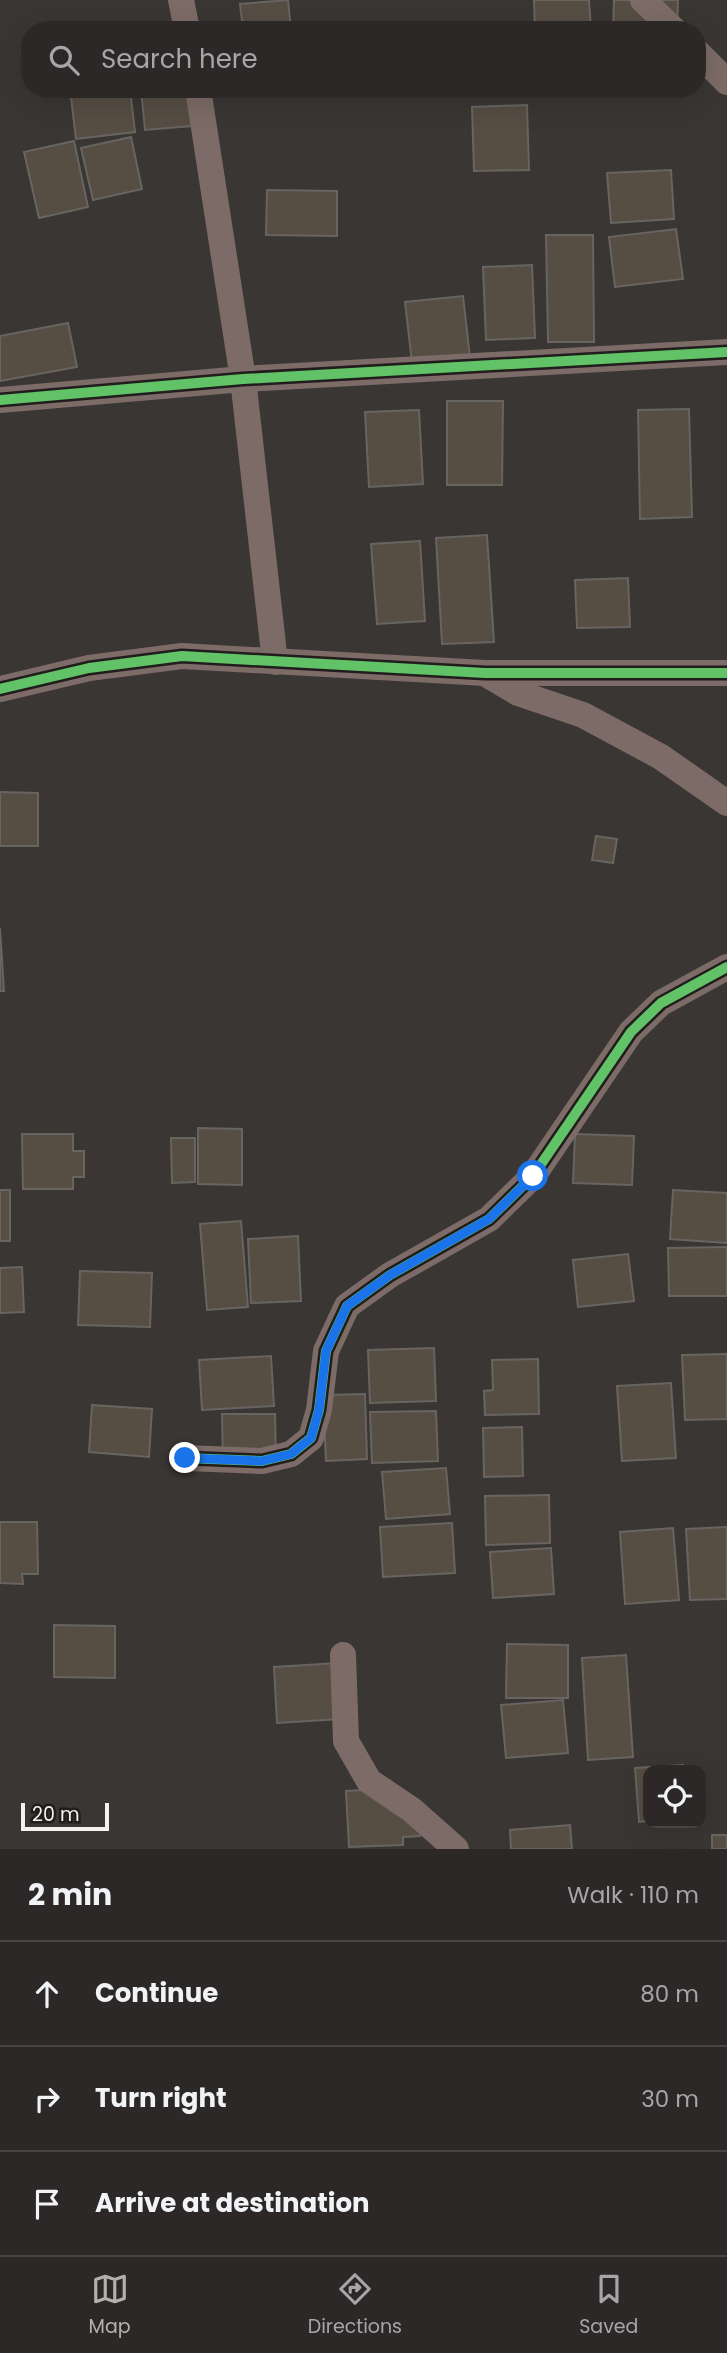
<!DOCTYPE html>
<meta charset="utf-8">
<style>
:root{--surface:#2b2827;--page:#373433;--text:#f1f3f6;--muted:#a6a6a7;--line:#474444;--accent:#b4b0ae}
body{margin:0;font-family:Poppins,sans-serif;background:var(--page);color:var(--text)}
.controls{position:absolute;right:21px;bottom:21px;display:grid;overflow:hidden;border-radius:14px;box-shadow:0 7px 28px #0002}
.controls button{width:63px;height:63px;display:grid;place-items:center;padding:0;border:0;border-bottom:2px solid var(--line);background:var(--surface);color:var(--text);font:35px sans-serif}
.scale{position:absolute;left:21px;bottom:18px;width:88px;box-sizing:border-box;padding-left:7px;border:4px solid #f6f1ef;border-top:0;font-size:19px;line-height:24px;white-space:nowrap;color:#f6f1ef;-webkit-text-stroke:5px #211d1c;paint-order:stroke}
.stop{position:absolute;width:21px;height:21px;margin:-16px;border:5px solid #1a73e8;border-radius:50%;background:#fff}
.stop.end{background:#1a73e8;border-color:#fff;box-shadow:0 2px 7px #0008}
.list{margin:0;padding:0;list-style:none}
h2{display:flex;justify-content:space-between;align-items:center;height:91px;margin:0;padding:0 28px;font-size:30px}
h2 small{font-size:23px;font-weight:400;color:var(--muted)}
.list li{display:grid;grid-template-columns:46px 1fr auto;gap:21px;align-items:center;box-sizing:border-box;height:105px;padding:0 28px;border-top:2px solid var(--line)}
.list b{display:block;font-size:26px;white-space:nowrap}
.list em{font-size:23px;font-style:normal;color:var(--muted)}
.icon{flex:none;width:38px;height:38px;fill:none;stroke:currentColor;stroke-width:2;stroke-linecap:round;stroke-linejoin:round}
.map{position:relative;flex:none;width:727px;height:1849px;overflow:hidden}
.search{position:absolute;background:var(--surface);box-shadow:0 7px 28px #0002;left:21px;right:21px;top:21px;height:77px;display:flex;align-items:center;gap:18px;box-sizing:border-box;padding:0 24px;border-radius:28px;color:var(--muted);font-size:26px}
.sheet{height:406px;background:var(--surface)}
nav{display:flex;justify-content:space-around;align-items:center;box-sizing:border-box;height:98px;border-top:2px solid var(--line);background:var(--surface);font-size:19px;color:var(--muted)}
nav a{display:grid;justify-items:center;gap:4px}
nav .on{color:var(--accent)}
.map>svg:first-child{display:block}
.building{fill:#564d43;stroke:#676462;stroke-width:2}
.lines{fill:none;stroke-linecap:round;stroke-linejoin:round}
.minor{stroke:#7c6b66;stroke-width:26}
.cycleway-casing{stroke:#211d1c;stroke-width:15}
.cycleway{stroke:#61c268;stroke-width:10}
.route{stroke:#1a73e8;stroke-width:9}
</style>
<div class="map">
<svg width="727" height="1849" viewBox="0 0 727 1849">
<rect width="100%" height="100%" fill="#393634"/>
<g class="building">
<polygon points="288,0 291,30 243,30 240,4"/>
<polygon points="534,0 589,0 591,30 535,30"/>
<polygon points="614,0 678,0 677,30 613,30"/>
<polygon points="70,89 130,89 135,132 76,139"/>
<polygon points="141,89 189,89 192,126 145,130"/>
<polygon points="527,105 529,170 474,171 472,107"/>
<polygon points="131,137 142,189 93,200 81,148"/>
<polygon points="74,141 88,207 39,218 24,152"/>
<polygon points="671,170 674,219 611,223 607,173"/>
<polygon points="267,190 337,191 337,236 266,235"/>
<polygon points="676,229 683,279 615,287 609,237"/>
<polygon points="546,235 593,235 594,342 548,342"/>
<polygon points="532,265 535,338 486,340 483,267"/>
<polygon points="463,296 470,357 412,363 405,302"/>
<polygon points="68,323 77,367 0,381 0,336"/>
<polygon points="447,401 503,401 502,485 447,485"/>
<polygon points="689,409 692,517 640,519 638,410"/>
<polygon points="419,410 423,484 369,487 365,412"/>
<polygon points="487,535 494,642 442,644 436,538"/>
<polygon points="420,541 425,621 377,624 371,544"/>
<polygon points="628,578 630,627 577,628 575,580"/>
<polygon points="0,792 38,793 38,846 0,846"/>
<polygon points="596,836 617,839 613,863 592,860"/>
<polygon points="0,928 4,991 0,991"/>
<polygon points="198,1128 242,1129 242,1185 198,1184"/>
<polygon points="22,1134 73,1134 73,1151 84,1151 84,1177 73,1177 73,1189 23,1189"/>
<polygon points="575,1134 634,1136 632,1185 573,1183"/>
<polygon points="171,1138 195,1138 195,1182 172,1183"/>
<rect x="0" y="1190" width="10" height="51"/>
<polygon points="673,1190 727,1193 727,1243 670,1239"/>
<polygon points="241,1221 248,1307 207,1310 200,1224"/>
<polygon points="298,1236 301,1301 251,1303 248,1239"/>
<polygon points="727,1247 727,1296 669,1296 668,1248"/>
<polygon points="628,1254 634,1301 578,1307 573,1260"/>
<polygon points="22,1267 24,1312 0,1313 0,1268"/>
<polygon points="80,1271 152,1273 150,1327 78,1325"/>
<polygon points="434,1348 436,1401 370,1403 368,1350"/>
<polygon points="727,1354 727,1419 685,1420 682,1355"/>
<polygon points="271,1356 274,1406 202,1410 199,1360"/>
<polygon points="538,1359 539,1414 485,1415 484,1391 493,1390 492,1360"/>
<polygon points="671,1383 676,1458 622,1461 617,1386"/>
<polygon points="365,1394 367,1459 326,1461 323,1395"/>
<polygon points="92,1405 152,1409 149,1457 89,1452"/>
<polygon points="436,1411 438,1461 372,1463 370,1412"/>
<polygon points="222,1414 275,1414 276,1463 223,1463"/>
<polygon points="522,1427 523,1476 484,1477 483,1428"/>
<polygon points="446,1468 450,1514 386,1519 382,1472"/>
<polygon points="549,1495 550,1543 486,1545 485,1496"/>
<polygon points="0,1522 37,1522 38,1574 22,1574 23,1584 0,1583"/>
<polygon points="452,1523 455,1573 383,1577 380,1527"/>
<polygon points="727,1527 727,1599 690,1600 686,1529"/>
<polygon points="673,1528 679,1600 625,1604 620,1532"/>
<polygon points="551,1548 554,1594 493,1598 490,1552"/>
<polygon points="54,1625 115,1626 115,1678 54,1677"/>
<polygon points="507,1644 568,1645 568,1698 506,1698"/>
<polygon points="626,1655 633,1757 588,1760 582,1658"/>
<polygon points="337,1663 340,1719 277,1723 274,1667"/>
<polygon points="563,1700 568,1753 506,1758 501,1705"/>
<polygon points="683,1765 684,1770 648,1770 648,1821 639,1822 635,1768"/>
<polygon points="400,1788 419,1814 420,1836 403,1837 403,1845 349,1847 346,1791"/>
<polygon points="570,1825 572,1849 511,1849 510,1830"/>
<rect x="712" y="1835" width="15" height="14"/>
</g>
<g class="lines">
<g class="minor">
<polyline points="181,0 187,30"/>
<polyline points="643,0 674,30"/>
<polyline points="697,52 727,82"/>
<polyline points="198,89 243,379 275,662"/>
<polyline points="0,400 243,379 727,352"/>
<polyline points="486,674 518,693 583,715 661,757 727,803"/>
<polyline points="0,689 89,668 182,656 485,673 727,673"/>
<polyline points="185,1458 262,1461 291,1454 311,1438 319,1410 326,1351 347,1306 390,1275 489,1219 533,1176 631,1032 661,1003 727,967"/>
<polyline points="343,1655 346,1741 369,1781 412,1810 456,1849"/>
</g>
<g class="cycleway-casing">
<g id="cycleway">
<polyline points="0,400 243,379 727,352"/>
<polyline points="0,689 89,668 182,656 485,673 727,673"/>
<polyline points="185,1458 262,1461 291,1454 311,1438 319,1410 326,1351 347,1306 390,1275 489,1219 533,1176 631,1032 661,1003 727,967"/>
</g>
</g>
<use href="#cycleway" class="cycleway"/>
</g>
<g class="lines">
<polyline class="route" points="185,1458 262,1461 291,1454 311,1438 319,1410 326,1351 347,1306 390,1275 489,1219 533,1176"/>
</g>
</svg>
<div class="controls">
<button><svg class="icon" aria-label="locate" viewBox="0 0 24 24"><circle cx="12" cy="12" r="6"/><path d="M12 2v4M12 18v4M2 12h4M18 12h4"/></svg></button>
</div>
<div class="scale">20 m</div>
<div class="stop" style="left:533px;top:1176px"></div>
<div class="stop end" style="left:185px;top:1458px"></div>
<div class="search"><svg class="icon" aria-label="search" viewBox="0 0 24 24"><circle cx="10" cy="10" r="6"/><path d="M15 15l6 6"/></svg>Search here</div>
</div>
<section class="sheet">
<h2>2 min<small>Walk · 110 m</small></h2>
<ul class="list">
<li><svg class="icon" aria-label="ahead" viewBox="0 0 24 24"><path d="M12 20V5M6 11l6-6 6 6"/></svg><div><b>Continue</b></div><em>80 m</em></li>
<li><svg class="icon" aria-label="right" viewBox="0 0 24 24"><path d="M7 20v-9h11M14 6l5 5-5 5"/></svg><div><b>Turn right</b></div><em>30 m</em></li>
<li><svg class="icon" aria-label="arrive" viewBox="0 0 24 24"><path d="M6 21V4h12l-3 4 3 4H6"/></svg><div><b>Arrive at destination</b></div></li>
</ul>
</section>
<nav>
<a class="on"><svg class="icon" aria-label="map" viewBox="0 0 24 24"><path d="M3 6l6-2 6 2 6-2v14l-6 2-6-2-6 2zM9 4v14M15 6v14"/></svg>Map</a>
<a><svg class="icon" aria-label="directions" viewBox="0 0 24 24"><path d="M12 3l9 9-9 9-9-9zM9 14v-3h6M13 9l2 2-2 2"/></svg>Directions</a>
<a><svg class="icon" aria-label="saved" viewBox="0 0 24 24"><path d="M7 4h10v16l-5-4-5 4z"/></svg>Saved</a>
</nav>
